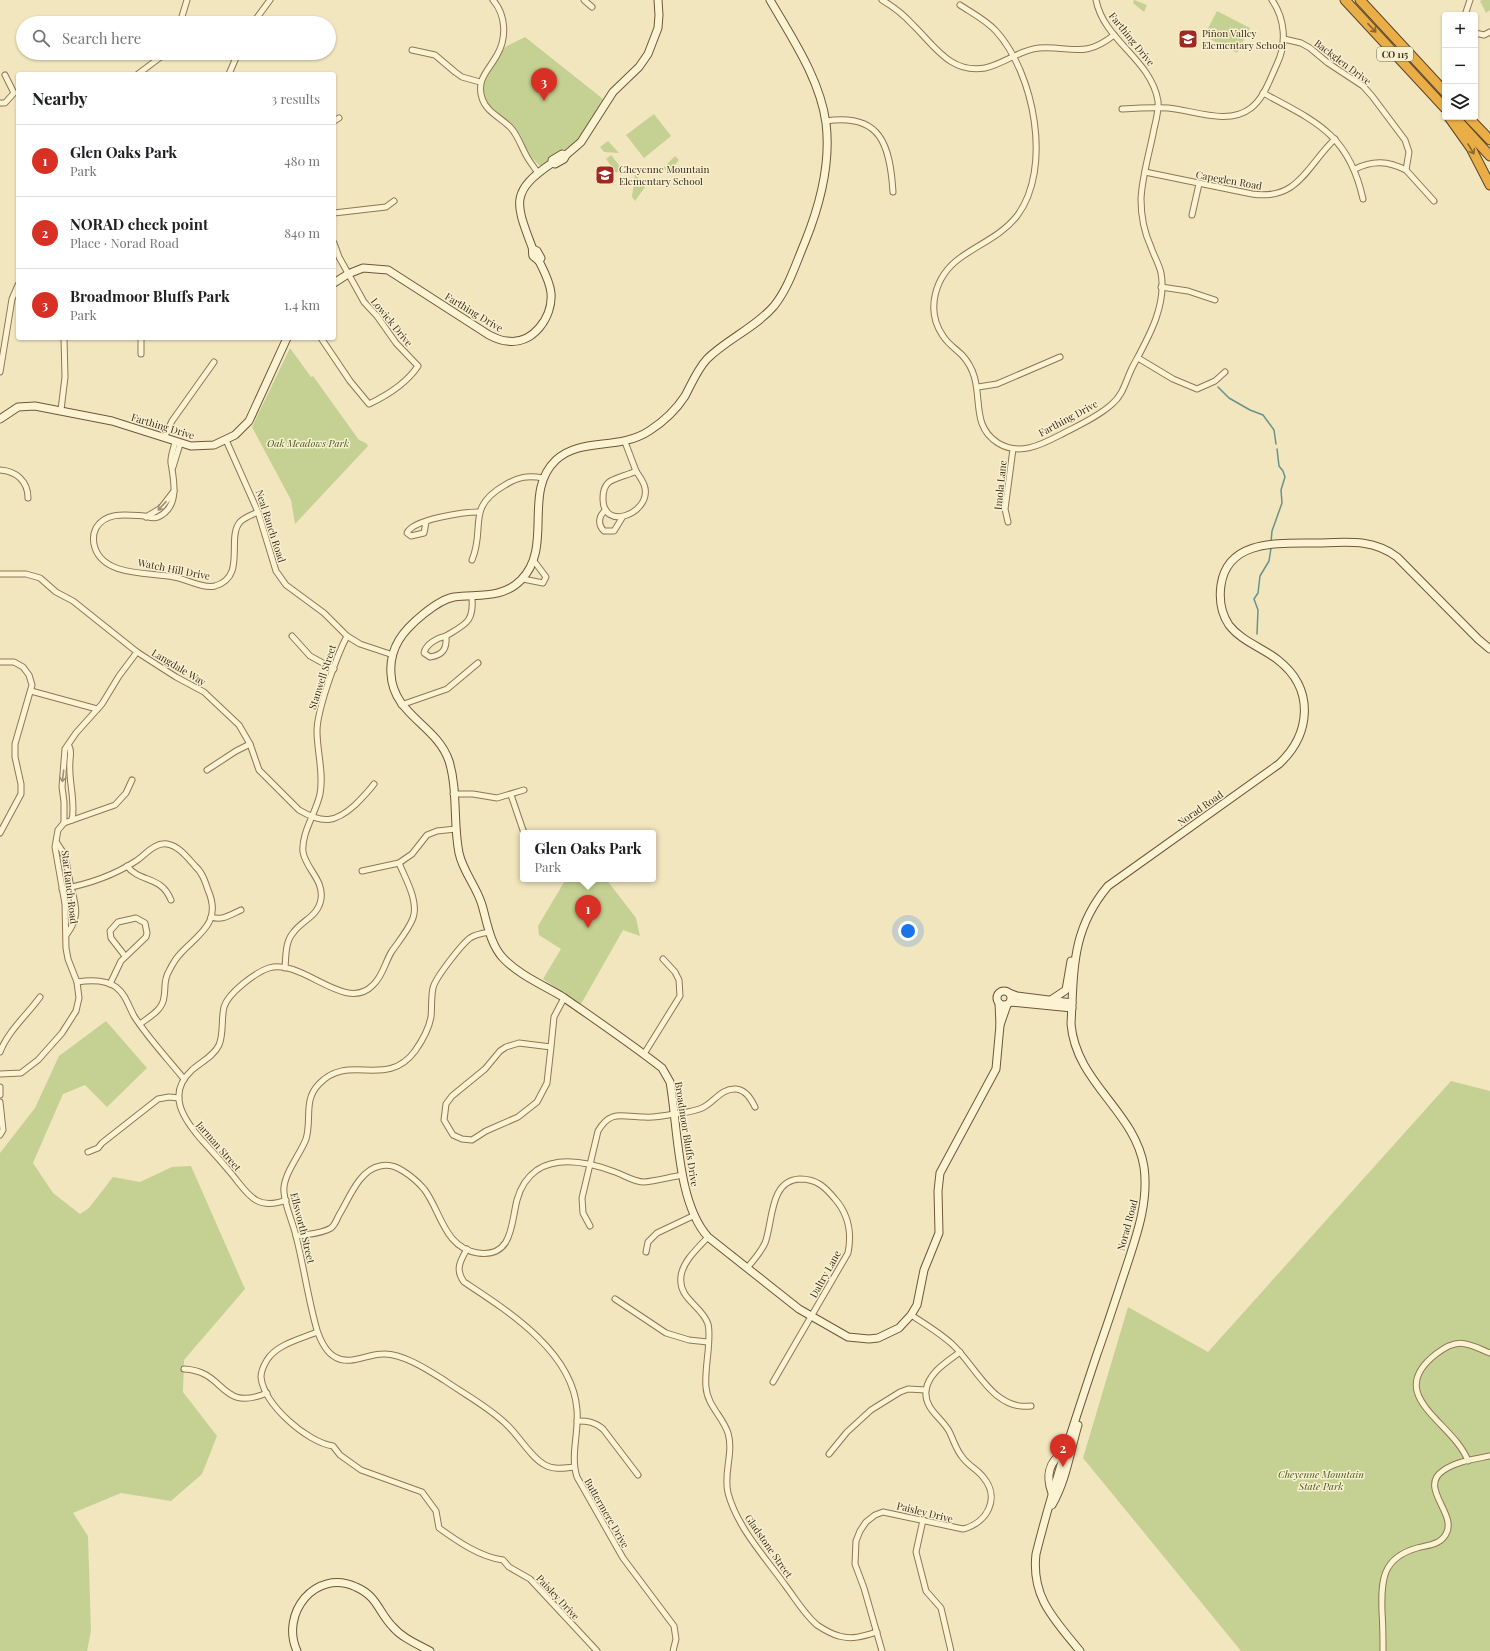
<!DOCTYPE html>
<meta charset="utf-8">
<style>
:root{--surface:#fff;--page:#f2f2f2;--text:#202124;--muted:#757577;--line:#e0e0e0;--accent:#d93025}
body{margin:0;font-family:"Playfair Display",serif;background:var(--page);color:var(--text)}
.controls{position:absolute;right:12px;top:12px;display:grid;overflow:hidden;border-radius:4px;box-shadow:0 1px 3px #0004}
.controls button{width:36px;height:36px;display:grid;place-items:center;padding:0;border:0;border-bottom:1px solid var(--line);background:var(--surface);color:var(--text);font:20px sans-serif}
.you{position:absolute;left:908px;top:931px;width:14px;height:14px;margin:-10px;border:3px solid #fff;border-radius:50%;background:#1a73e8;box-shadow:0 0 0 6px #1a73e833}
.badge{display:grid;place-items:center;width:26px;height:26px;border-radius:50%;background:var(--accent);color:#fff;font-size:13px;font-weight:700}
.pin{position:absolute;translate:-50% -33px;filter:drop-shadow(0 1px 2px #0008)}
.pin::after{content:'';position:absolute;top:21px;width:14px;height:12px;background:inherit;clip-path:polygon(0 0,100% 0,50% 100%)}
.popup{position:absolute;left:520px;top:830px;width:136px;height:52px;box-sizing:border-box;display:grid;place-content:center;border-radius:4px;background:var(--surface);filter:drop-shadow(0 1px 3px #0005);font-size:13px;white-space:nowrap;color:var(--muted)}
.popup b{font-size:15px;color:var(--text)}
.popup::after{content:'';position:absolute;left:50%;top:100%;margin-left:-8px;border:8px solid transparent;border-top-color:var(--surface)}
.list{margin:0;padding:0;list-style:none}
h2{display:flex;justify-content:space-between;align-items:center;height:52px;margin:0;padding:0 16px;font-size:17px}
h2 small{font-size:13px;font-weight:400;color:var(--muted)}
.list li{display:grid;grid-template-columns:26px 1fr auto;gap:12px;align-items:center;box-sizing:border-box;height:72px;padding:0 16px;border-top:1px solid var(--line)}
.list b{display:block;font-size:15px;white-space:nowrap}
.list p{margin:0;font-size:13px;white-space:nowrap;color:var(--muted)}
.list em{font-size:13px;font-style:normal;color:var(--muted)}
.icon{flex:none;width:22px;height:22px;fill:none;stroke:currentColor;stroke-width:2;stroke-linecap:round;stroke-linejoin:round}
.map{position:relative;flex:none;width:1490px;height:1651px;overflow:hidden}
.search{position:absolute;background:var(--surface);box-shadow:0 1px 3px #0004;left:16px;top:16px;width:320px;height:44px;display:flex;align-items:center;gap:10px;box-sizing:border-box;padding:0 14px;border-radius:22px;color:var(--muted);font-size:15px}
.panel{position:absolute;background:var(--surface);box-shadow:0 1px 3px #0004;left:16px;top:72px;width:320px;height:268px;border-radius:4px}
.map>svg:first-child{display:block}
.green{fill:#c5d192}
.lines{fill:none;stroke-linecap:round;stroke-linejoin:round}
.stream{stroke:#69928b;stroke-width:1.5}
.street-casing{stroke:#8d7756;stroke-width:7}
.secondary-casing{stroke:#6e5739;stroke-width:9}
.highway-casing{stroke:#5a442a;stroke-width:11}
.street{stroke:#fcf3d3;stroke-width:5}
.secondary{stroke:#fcf3d3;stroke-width:7}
.highway{stroke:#eaae47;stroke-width:9}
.oneway{stroke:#8a672f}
.oneway2{stroke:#9c9078}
.labels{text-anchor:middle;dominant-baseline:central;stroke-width:3;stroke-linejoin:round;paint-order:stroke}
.shield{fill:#f9f0d0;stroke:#746852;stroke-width:1}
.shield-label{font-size:9px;font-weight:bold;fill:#3b2d1c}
.poi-label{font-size:10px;fill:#3b2d1c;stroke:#f9f0d0;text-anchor:start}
.street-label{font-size:10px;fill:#3b2d1c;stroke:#f9f0d0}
.park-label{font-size:10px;font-style:italic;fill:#475920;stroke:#f9f0d0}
</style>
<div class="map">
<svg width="1490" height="1651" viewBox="0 0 1490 1651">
<rect width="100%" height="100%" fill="#f2e6bf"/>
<g class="green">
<polygon points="1134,0 1147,5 1144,12 1133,3"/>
<polygon points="1482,0 1490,0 1490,10 1486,13 1480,1"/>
<polygon points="1217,11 1250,28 1237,53 1204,36"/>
<polygon points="525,37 603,99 585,131 576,142 540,166 531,157 515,128 490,107 483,93 484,79 505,47"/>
<polygon points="654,114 671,136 644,158 626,135"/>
<polygon points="608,141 619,153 604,152 600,147"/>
<polygon points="611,155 622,169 616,173 606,159"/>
<polygon points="675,156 679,160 668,173 663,168"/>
<polygon points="635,174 645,187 635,201 632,197"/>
<polygon points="290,348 311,377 313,376 359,440 366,443 368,446 295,524 291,500 252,427"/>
<polygon points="566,879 606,879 636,918 640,936 623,930 581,1004 543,979 561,949 539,935 538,926"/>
<polygon points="106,1021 147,1068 107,1107 85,1085 63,1094 33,1163 53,1193 80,1214 89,1208 113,1177 140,1182 172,1167 191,1166 245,1289 184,1360 183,1392 217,1436 202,1474 171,1501 121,1493 73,1513 88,1536 91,1631 87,1651 0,1651 0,1153 35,1108 59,1056"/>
<polygon points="1451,1081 1490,1091 1490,1651 1241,1651 1083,1458 1128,1307 1208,1352"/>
</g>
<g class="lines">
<g class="stream">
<polyline points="1218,387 1229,398 1250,410 1263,415 1274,430 1276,444"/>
<polyline points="1271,542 1272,531 1282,503 1281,490 1285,477 1283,471 1279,466 1277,449"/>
<polyline points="1257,634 1258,610 1254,599 1258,593 1260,576 1269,561 1271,548"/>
</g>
<g class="street-casing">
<g id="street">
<path d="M 493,0 C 506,15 507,38 497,55 C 489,70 476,79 482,98 C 486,112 502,118 511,128 C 518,136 521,146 526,155 C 529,161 534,167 538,173"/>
<polyline points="584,0 592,7"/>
<path d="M 882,0 C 894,7 904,15 913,25 C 934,45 950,74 985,68 C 1004,64 1019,50 1039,48 C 1072,46 1084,59 1114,35"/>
<path d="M 960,5 C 972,13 986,20 996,31 C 1034,73 1053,168 1017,216 C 1001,236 979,244 960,258 C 935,276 925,310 943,336 C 948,344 956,349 962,355 C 990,385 965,422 998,443 C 1019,456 1041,445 1060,435 C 1077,426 1098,417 1112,404 C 1124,394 1126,379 1133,366 C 1148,338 1167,306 1161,273 C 1159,264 1154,256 1151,247 C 1144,232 1141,215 1141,199 C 1142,176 1150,151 1154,129 C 1156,120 1159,110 1158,101 C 1151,59 1104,41 1096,0"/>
<polyline points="1465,15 1470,0"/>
<polyline points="180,23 187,0"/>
<polyline points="253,23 270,0"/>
<polyline points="1475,33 1484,35 1490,32"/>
<path d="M 1284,39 L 1301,43 L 1310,48 L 1328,63 L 1363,86 L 1372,96 L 1405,140 L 1409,152 L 1406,170 C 1388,161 1373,160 1355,169"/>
<polyline points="412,50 435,55 455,72 462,77 480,82"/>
<polyline points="138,74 166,53"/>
<polyline points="229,74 238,53"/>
<path d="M 1263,93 C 1317,122 1349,135 1363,199"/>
<polyline points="0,103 5,103 14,93 5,75"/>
<path d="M 1122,109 C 1137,108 1153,107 1168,108 C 1193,110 1228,126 1251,108 C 1264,98 1270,79 1277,64 C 1287,43 1285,19 1272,0"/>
<polyline points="334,121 339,118"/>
<path d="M 826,121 C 881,113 890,145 893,192"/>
<polyline points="1406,170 1434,201"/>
<path d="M 1145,172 L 1252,194 C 1299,201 1307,165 1335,139"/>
<polyline points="334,213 386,207 394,201"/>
<polyline points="1192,215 1199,184"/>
<polyline points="1161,287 1188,291 1215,300"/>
<path d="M 321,338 L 350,381 L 369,404 C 388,395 406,384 418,366 L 396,343 L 377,316 L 364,302 L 339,257 L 334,243"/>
<polyline points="141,354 141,338"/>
<polyline points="1138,358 1173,379 1197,389 1215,381 1225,372"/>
<polyline points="0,372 12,299 18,285"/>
<polyline points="978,387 997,384 1060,357"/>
<polyline points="61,410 65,377 64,338"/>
<polyline points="164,438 172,421 214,362"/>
<polyline points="226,440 258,512 276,571 286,585 324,613 347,636 360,644 393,655"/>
<path d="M 175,442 C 174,448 170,457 171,463 C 174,481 180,507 158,517 C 153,519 149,517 144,516 C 128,515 106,511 96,528 C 93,534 93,542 95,548 C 105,577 150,572 174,577 C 186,579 203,589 215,586 C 247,577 226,538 240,522 C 245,517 252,515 258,512"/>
<polyline points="625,442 636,471"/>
<polyline points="173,467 180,444"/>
<path d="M 0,470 C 16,471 28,481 28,498"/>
<path d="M 636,471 C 639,476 644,482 645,488 C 650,514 602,532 603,498 C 603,493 604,487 608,483 C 613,478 629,475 636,471 Z"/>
<path d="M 606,510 C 599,515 597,524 604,531 L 614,531 L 622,518"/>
<polyline points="146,517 161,508 174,491"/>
<path d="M 426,522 L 424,533 L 411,536 L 407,533 C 413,519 465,512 479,512"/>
<polyline points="1008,522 1005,509 1013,449"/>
<path d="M 472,560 C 486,527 465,508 505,485 C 518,477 528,475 543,478"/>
<path d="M 0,574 L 26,574 L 40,578 L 56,592 L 73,601 L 137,652 L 176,677 L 204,692 L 239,725 L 250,744 L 259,770 L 299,810 C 323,824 335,823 355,805 C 362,798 368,792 374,784"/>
<polyline points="523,579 543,583 546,577 534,561"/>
<polyline points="292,636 310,656 334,669"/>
<path d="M 446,636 C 447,649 443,655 430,657 L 424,653 C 426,644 437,638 446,636 Z"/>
<path d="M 446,636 C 466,624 474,622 472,597"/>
<polyline points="0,662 14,662 23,667 29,675 32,685 15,744 15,757 21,784 21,794 0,833"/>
<polyline points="31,691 97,709"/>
<polyline points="401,705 447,689 478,663"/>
<path d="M 69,746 C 72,752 70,755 70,761 C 68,780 76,802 72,820"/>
<polyline points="207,770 236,751 250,744"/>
<polyline points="453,794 473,794 497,798 524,790"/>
<polyline points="511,795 524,833"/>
<polyline points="64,823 64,802 62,787 65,749 76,733 102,704 119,676 137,652"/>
<path d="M 57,843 C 68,857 67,870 71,887 C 76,906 80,916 67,934"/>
<path d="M 127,866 C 140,883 161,875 171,900"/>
<polyline points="362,871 399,863 412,854 427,835 437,831 456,829"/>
<path d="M 62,889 C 89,884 113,876 136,861 C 145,855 155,842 167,844 C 179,846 187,857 195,866 C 202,872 205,881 208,890 C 222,922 200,933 181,953 C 176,958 172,965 169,971 C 163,981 166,987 164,997 C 163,1010 149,1017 140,1024"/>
<path d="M 211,917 C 222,921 230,915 241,910"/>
<path d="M 490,932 C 484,933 476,934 470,938 C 462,944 435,978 433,988 C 431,997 432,1007 431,1017 C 429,1028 422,1041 415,1051 C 386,1090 349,1052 319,1084 C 303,1100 312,1120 306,1139 C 300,1155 282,1176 284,1192 C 285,1207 293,1222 296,1236 C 304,1267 308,1299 317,1330 C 320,1339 326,1352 335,1357 C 350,1366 367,1354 383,1354 C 402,1353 428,1370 444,1380 C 464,1394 487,1406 505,1423 C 518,1434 530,1457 545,1465 C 554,1470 564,1468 574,1467"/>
<path d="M 285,968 C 286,957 285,942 293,933 C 302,920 318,917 321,899 C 324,880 306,869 303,852 C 301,833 316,813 320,794 C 324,773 317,752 317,731 C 317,710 337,655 347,636"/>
<path d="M 77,982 C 90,980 105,979 116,987 C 126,995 128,1005 134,1016 C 148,1038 168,1059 184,1079"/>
<polyline points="110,984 121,961 146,937 147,933 145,923 136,918 118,922 110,931 111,938 125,956"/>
<polyline points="551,1047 519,1043 506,1047 500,1051 485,1069 452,1096 446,1104 444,1120 453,1135 462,1139 472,1140 486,1131 518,1117 537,1102 547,1083 551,1047 554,1017 564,998"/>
<path d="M 0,1052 C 8,1031 27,1015 40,997"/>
<polyline points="644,1054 680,996 679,980 675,972 663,959"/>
<polyline points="0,1074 21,1073 38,1060 62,1033 76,1011 79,998 77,982 68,959 66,948 65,904 55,847 58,830 64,823 115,805 126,793 132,780"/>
<polyline points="0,1087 0,1095"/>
<polyline points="0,1102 3,1130 0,1135"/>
<polyline points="88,1152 98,1148 102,1143 158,1099 169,1097 179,1098"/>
<path d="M 286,1200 C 255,1212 247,1192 230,1172 C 221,1161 210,1149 200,1138 C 182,1117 167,1093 192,1070 C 201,1062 214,1056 219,1045 C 224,1033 221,1019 224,1007 C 228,993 256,972 269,968 C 303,958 345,1014 373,985 C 383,976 385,962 392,951 C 399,941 409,929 413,918 C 419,901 405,878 399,863"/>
<path d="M 590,1226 L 583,1213 L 582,1198 L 598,1131 C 611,1109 622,1117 644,1117 C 656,1118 668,1115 680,1113 C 689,1112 697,1111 704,1107 C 715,1101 722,1088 736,1089 C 746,1090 751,1099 755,1107"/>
<path d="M 296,1236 C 307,1234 322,1234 331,1228 C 335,1225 337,1219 339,1215 C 349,1199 359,1170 380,1166 C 388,1164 397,1167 403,1171 C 411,1176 418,1182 424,1189 C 441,1211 444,1248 478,1253 C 513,1258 511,1223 517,1200 C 520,1189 527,1177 537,1170 C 560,1155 591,1163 615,1172 C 624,1175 634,1182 644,1182 C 656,1181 670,1177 683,1175"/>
<path d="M 708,1237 C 698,1248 683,1261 681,1276 C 678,1300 702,1305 708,1324 C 712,1339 704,1370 706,1387 C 707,1405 723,1417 728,1433 C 734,1453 723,1473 728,1493 C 737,1527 765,1557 785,1585 C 795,1598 804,1614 817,1625 C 823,1629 831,1634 839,1636 C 852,1640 864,1636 877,1632"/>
<path d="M 467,1249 C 460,1261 455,1270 464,1282 C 508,1311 573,1352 577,1410 C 579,1433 570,1456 577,1477 L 623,1558 L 674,1626 L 676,1639 L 673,1651"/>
<polyline points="646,1252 648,1242 657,1233 695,1215"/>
<path d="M 747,1268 C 753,1261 761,1252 765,1243 C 773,1223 769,1180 800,1179 C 817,1179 825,1187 835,1199 C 849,1215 852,1233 848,1253 L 773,1382"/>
<polyline points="615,1299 666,1333 689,1340 708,1342"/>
<path d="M 911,1315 C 925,1324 940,1333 952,1344 C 976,1366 993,1411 1031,1406"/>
<path d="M 317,1332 C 301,1339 277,1344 267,1360 C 264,1365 261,1371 261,1377 C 264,1405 307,1442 333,1446 L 340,1455 L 361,1470 L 422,1492 L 436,1511 L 439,1528 C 457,1541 480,1557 503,1560 L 509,1567 L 530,1579 L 597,1651"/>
<path d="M 184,1369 C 227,1371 219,1413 267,1393"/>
<path d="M 577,1421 C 588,1421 595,1422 603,1429 L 638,1475"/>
<polyline points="829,1454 847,1432 871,1410 900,1392 908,1389 926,1390"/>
<path d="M 1468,1461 C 1454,1422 1382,1396 1436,1354 C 1459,1336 1468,1344 1490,1353"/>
<polyline points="923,1520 916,1552 926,1591 941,1608 951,1651"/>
<path d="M 882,1651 L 864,1588 L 855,1564 L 856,1541 L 860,1531 L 866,1522 L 875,1515 L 883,1512 L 963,1529 C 987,1523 1001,1498 983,1477 C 978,1470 969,1466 963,1458 C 956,1450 954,1441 949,1431 C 941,1417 924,1409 926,1390 C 929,1372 947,1362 960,1352"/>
<path d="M 1383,1651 C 1383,1638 1383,1625 1382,1612 C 1381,1580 1382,1558 1417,1548 C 1428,1545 1440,1545 1446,1534 C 1458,1514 1417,1487 1444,1470 C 1457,1461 1475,1459 1490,1456"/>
</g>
</g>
<g class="secondary-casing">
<g id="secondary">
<path d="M 770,0 C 792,38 820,79 826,123 C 831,163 820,205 805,242 C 796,263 789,287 774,306 C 755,328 727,339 707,359 C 697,370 692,383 685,396 C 676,410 663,422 649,431 C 618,451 581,437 556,460 C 522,492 554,547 521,580 C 502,599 479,594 454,597 C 437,600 408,625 399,640 C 393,650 390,662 391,674 C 393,715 437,725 449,761 C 458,790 453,823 459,853 C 463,872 477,887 482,905 C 487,922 490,944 503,958 C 519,975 543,985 563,997 C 596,1020 630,1043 662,1068 L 670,1082 C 678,1127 677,1203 708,1237 L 799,1309 L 848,1337 L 869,1339 L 878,1338 L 899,1328 L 911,1315 L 917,1305 L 924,1270 L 939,1233 L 938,1191 L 940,1173 L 996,1069 L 1000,1025 L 999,1003"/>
<polyline points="552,163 555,164 564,159 566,155 581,142 613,92 639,67 648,54 658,28 659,15 658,0"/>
<path d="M 539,261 L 533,256 C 532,253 533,250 532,247 C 516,204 509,192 552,163 L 552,160 L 562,154 L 566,155"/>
<path d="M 334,283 L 348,274 L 363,268 L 388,270 L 489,335 C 495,338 501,341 507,341 C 533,345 553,317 551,293 C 550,282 544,271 539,261 L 541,258 L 537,251 L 533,249"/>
<polyline points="0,419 18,407 35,406 112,421 191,446 214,445 235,435 249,421 287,338"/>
<circle cx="1004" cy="998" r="7"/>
<polyline points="1009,993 1017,996 1072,1003"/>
<polyline points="1051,1000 1066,990 1071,961"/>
<polyline points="1010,1002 1072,1008"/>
<polyline points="1000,1025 1007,1005"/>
<path d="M 1052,1493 C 1046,1477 1048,1462 1064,1452"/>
<path d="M 1052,1505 C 1066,1481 1070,1452 1078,1425"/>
<path d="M 297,1651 C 280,1614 315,1568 356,1587 C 377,1596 378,1611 392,1626 C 402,1638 417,1644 430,1651"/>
<path d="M 1080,1651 C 1054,1619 1031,1597 1036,1554 C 1053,1486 1075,1420 1097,1354 C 1107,1326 1116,1298 1125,1271 C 1136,1237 1149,1203 1144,1167 C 1135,1111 1076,1083 1071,1024 C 1074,970 1071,930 1108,886 L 1279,764 C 1311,734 1315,689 1278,660 C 1263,648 1241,641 1229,625 C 1221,613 1219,599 1221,585 C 1228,537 1284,544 1319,543 C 1348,542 1373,539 1397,557 L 1478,639 L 1490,649"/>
</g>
</g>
<g class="highway-casing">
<g id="highway">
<polyline points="1345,0 1445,108"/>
<polyline points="1360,0 1445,92"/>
<polyline points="1449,117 1471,148 1490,185"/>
<polyline points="1468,117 1490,140"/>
<polyline points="1460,123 1490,156"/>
</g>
</g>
<use href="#street" class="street"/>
<use href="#secondary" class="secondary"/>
<use href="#highway" class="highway"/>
</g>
<defs><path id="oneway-shaft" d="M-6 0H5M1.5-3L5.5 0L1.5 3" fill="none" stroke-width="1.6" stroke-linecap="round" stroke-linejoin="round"/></defs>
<g class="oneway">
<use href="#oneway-shaft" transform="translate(1372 28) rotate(47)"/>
<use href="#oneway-shaft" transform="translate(1471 149) rotate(59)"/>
</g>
<g class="oneway2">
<use href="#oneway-shaft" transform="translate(162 506) rotate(133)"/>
<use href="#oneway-shaft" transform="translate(63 776) rotate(97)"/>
</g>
<defs>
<g id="school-square" transform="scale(1)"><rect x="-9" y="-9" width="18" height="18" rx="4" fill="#a12820" stroke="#f9f0d0"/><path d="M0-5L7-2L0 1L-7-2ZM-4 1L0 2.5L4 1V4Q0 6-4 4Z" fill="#fff"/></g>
</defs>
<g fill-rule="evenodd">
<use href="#school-square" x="1188" y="39"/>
<use href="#school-square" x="605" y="175"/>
</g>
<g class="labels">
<rect class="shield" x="1377" y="47" width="36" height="14" rx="3"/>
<g class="shield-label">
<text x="1395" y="54">CO 115</text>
</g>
<g class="poi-label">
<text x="1202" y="33">Piñon Valley<tspan x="1202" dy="12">Elementary School</tspan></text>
<text x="619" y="169">Cheyenne Mountain<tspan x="619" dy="12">Elementary School</tspan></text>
</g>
<g class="street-label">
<text transform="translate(1132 39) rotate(51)">Farthing Drive</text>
<text transform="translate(1343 62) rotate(37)">Backglen Drive</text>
<text transform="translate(1229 180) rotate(10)">Capeglen Road</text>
<text transform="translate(474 312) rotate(31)">Farthing Drive</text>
<text transform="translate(392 322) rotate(51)">Lowick Drive</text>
<text transform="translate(1068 418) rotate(-28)">Farthing Drive</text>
<text transform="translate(163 426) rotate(17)">Farthing Drive</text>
<text transform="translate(1000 485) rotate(-84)">Imola Lane</text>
<text transform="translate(271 526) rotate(72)">Neal Ranch Road</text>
<text transform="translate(174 569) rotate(11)">Watch Hill Drive</text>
<text transform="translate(179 667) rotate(31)">Langdale Way</text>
<text transform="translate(322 677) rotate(-72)">Stanwell Street</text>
<text transform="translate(1200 808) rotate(-35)">Norad Road</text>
<text transform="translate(70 887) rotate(83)">Star Ranch Road</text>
<text transform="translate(687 1134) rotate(81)">Broadmoor Bluffs Drive</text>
<text transform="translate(219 1146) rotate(49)">Jarman Street</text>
<text transform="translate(1127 1225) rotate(-75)">Norad Road</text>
<text transform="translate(303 1228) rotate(76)">Ellsworth Street</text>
<text transform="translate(825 1274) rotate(-61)">Daltry Lane</text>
<text transform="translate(925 1512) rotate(14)">Paisley Drive</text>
<text transform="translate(607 1513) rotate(60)">Buttermere Drive</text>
<text transform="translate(769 1546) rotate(55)">Gladstone Street</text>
<text transform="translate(558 1597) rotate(47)">Paisley Drive</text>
</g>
<g class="park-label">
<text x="308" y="443">Oak Meadows Park</text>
<text x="1321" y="1474">Cheyenne Mountain<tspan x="1321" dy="12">State Park</tspan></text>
</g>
</g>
</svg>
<div class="controls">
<button>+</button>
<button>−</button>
<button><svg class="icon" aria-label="layers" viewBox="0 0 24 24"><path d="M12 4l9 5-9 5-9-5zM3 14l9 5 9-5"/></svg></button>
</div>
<div class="you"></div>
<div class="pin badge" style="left:588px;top:928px">1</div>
<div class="popup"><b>Glen Oaks Park</b>Park</div>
<div class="pin badge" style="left:1063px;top:1467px">2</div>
<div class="pin badge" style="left:544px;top:101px">3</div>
<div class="search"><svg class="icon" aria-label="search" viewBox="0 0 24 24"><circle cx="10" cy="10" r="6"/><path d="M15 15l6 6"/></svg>Search here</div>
<section class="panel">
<h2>Nearby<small>3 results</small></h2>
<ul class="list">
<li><span class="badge">1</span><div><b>Glen Oaks Park</b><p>Park</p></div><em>480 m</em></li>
<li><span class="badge">2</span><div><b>NORAD check point</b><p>Place · Norad Road</p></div><em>840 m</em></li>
<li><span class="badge">3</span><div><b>Broadmoor Bluffs Park</b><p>Park</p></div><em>1.4 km</em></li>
</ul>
</section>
</div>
